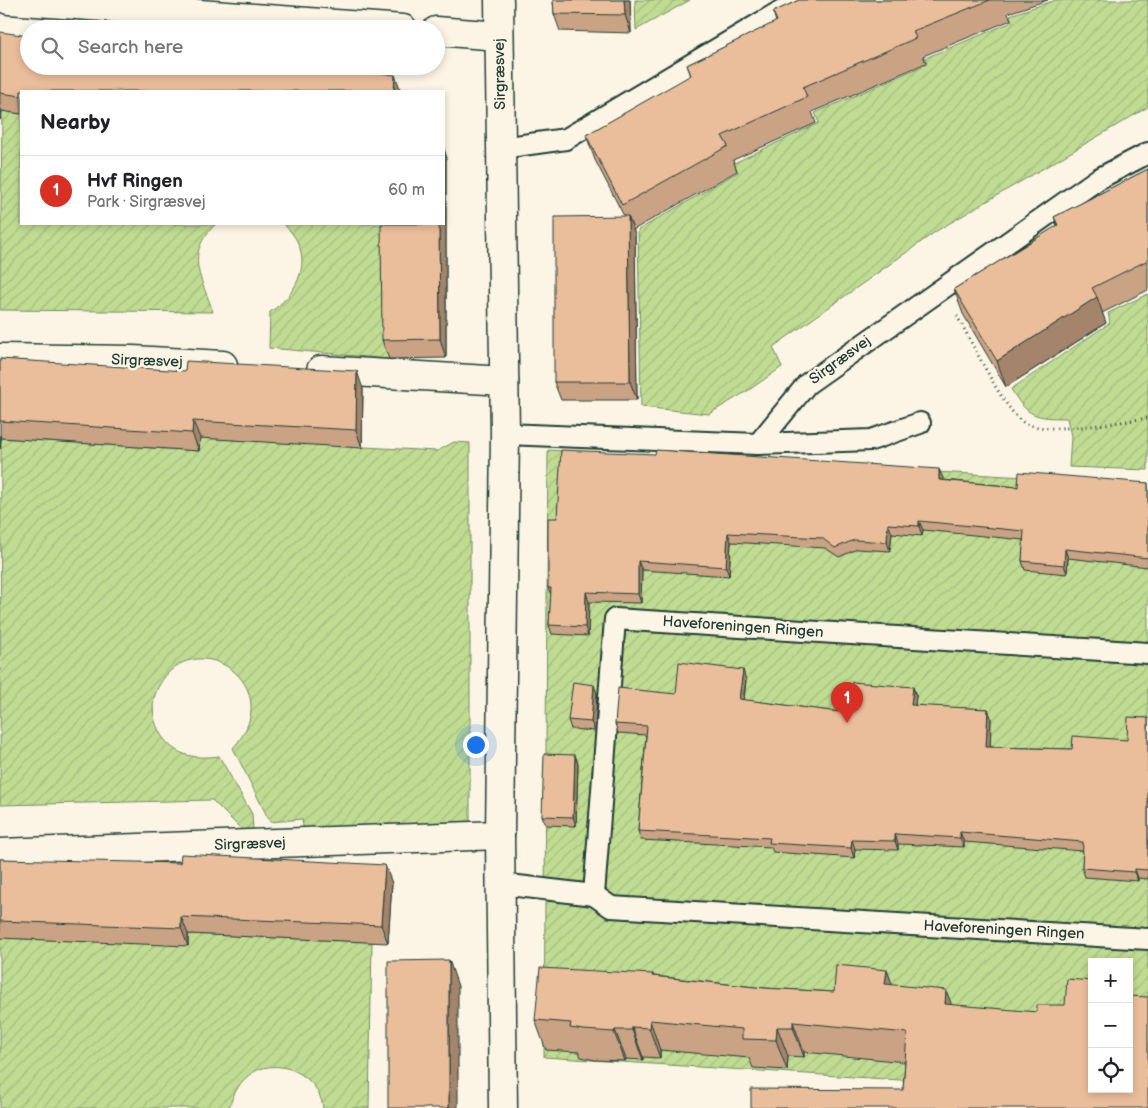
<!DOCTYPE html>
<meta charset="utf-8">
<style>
:root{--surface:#fff;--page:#f2f2f2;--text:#202124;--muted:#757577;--line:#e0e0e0;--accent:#d93025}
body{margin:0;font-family:"Balsamiq Sans",sans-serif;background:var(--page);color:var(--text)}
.controls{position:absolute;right:15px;bottom:15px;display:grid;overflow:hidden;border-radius:0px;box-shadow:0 2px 8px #0003}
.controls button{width:45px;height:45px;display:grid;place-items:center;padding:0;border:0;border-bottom:1px solid var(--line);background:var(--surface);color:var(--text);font:25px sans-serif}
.you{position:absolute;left:475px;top:744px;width:18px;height:18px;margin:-12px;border:4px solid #fff;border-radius:50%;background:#1a73e8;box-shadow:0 0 0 8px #1a73e833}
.badge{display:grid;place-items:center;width:32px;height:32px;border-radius:50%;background:var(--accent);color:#fff;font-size:16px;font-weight:700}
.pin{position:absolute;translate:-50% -41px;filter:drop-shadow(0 1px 2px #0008)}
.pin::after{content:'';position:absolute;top:26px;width:18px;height:15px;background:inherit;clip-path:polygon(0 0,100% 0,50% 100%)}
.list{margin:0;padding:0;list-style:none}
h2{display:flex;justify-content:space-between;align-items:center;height:65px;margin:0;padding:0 20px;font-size:21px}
h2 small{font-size:16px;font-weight:400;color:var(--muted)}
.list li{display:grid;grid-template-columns:32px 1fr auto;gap:15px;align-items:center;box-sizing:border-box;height:70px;padding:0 20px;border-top:1px solid var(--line)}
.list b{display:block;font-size:19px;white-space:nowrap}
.list p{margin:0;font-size:16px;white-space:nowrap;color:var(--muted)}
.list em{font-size:16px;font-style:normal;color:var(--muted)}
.icon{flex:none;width:28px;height:28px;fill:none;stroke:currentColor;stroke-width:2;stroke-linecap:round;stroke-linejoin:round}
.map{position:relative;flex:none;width:1148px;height:1108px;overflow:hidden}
.search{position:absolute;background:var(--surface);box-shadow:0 2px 8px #0003;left:20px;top:20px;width:425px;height:55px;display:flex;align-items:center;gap:12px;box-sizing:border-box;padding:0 18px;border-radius:28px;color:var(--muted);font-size:19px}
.panel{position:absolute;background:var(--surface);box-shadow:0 2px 8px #0003;left:20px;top:90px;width:425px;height:135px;border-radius:0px}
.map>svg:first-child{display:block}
.garden{fill:url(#garden-furrows);stroke:#708c63;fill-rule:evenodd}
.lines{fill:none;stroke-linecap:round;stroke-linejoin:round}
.lane-casing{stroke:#1f3d34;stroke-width:24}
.street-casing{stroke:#1f3d34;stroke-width:31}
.secondary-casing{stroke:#1f3d34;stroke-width:31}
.path{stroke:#1f3d34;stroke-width:3;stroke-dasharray:1 4;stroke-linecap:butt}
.lane{stroke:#fcf5e5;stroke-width:20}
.street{stroke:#fcf5e5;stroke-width:28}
.secondary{stroke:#fcf5e5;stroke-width:28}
.wall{fill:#caa385;stroke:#1f3d34}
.shaded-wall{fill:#a4856c;stroke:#1f3d34}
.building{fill:#ebbe9b;stroke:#1f3d34}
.labels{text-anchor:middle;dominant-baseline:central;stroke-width:5;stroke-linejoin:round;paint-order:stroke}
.street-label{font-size:15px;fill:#1f3d34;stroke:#fcf5e5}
</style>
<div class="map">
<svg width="1148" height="1108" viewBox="0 0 1148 1108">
<defs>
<pattern id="garden-furrows" width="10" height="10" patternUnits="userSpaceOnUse" patternTransform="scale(1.25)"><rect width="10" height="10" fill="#c0db92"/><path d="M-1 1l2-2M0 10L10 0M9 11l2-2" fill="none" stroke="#a5bd7e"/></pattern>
</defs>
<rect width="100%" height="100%" fill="#fcf5e5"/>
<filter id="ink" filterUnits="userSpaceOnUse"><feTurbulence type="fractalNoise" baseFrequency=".02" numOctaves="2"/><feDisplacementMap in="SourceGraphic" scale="10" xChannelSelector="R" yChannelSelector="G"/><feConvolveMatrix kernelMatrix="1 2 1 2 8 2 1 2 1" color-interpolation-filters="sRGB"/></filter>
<g filter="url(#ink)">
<g class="garden">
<polygon points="635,0 690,0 636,30"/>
<polygon points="1056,0 1148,0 1148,107 938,230 773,347 782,367 749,390 709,414 641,407 638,230 738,172 734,163 819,123 815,113 927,64 925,58 1012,22 1010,15"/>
<path d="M 2,111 L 21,114 L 21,224 L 216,224 C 183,255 202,278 213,312 L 0,310 Z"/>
<path d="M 283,224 L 388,224 L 389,359 L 269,348 L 270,312 C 302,291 316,252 283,224 Z"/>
<path d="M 1148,294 L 1148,470 L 1069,467 L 1071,436 L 1067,418 C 1036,418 1027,417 1011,389 L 1110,323 L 1108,313 Z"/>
<path d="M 1,438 L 198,451 L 200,438 L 437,451 L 454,442 L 470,443 L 470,828 L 304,833 L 302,819 L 270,822 L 233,748 C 293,682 187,618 156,692 C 150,707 154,726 164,739 C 178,757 197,759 219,756 L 252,814 L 253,831 L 245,833 L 212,800 L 0,805 Z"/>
<path d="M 548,450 L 1148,484 L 1148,1096 L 544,1057 ZM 1092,962 L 1129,962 L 1129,1089 L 1092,1089 Z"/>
<path d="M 188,934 L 372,942 L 369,1108 L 323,1108 C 319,1075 278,1054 249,1075 C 238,1084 233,1095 229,1108 L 0,1108 L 0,938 L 188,945 Z"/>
</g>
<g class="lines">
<g class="lane-casing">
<g id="lane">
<polyline points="501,148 566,139 799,0"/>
<polyline points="505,434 758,444 807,384 1098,179 1148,153"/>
<polyline points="758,444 871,440 920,423"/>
<polyline points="501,884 594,895 611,907 1148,939"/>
<polyline points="594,895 615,619 1148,653"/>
</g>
</g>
<g class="street-casing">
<g id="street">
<polyline points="9,0 403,29"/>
<polyline points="436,31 499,36"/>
<polyline points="0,358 133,360 223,365"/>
<polyline points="321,370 504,381"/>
<polyline points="0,853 500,835"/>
</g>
</g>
<g class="secondary-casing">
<polyline id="secondary" points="499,0 505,434 500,835 503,1108"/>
</g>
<path class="path" d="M 957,316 C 972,342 1000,402 1020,420 C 1040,438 1122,421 1148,418"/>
<use href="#lane" class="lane"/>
<use href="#street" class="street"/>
<use href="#secondary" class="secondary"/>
</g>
<g class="wall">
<polygon points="553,0 630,0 631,33 560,31 554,14"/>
<polygon points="799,0 1048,0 1008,13 1011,20 923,56 926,63 812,112 816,123 733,160 737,171 633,230 635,234 637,400 561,400 554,382 624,216 595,160 586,135 691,76 687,65 776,22 773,12"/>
<polygon points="0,32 21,91 21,114 2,111 0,120"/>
<polygon points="446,155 446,358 389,359 382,340"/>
<polygon points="1148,169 1148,290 1102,313 1106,323 1006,387 963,314 954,289 1057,226 1054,217"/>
<polygon points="0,359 363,389 362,448 200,438 199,451 1,438 0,449"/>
<polygon points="943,478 943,480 1018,487 1148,483 1148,567 1068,558 1067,574 1025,570 1022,561 1024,540 923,530 922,536 892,533 890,551 857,549 839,557 825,548 731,542 729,576 642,570 641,603 589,602 588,636 552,634 549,625 551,595 548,588 557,518"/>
<polygon points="746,680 744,700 831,711 847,712 851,703 913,687 916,696 915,706 988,709 991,718 990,747 1072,749 1127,740 1148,718 1148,879 1138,878 1138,881 1085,877 1082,868 1083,851 964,842 964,847 898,844 898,850 855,849 854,858 773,852 771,847 641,840 638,831 646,735 618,733 615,724"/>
<polygon points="597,694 595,731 571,729 568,720"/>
<polygon points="575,755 578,764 576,826 546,825 542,816"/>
<polygon points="0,859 392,883 388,943 188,934 188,946 0,938"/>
<polygon points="887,970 892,985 951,1005 1092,1089 903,1090 905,1062 804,1052 804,1057 788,1056 787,1070 753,1068 749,1058 660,1050 660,1058 643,1057 643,1060 626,1059 625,1061 595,1060 581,1057 579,1052 546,1050 535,1020 653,974 654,976 764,988 834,992"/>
</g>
<g class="shaded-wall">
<polygon points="624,0 630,0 631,33 625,15"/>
<polygon points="395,75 401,91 394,91"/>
<polygon points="0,107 2,111 0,120"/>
<polygon points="444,148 446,155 446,358 440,339 439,224 444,224"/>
<polygon points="628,216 635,234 637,400 630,382"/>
<polygon points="1097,297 1106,323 1006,387 997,361"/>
<polygon points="357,371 363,389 362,448 356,430"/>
<polygon points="193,421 200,438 199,451 192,433"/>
<polygon points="0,435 1,438 0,449"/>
<polygon points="939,469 943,478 943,489 939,480"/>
<polygon points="919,521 923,530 922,536 919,526"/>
<polygon points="888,524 892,533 890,551 887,542"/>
<polygon points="728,533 731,542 729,576 726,567"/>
<polygon points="1065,549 1068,558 1067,574 1064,565"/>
<polygon points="638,561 642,570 641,603 638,594"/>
<polygon points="586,592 589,602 588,636 585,627"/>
<polygon points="743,670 746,680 742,708 739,699"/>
<polygon points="594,685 597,694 595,731 591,722"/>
<polygon points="913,687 916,696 914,715 911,705"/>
<polygon points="988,709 991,718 990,756 986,747"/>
<polygon points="575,755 578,764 576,826 573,817"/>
<polygon points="960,832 964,842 964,847 960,838"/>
<polygon points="895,834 898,844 898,850 895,841"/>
<polygon points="852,840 855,849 854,858 851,848"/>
<polygon points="385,865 392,883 388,943 381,925"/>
<polygon points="1135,869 1138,878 1138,881 1134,872"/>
<polygon points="181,917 188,934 188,946 181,928"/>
<polygon points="449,960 458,986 458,1108 449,1108"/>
<polygon points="887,970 898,1000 885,984"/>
<polygon points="946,990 957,1019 945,1004"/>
<polygon points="650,1020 660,1050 660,1058 649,1028"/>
<polygon points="793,1022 804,1052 804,1057 793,1027"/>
<polygon points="632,1027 643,1057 643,1060 632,1030"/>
<polygon points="777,1027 788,1056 787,1070 776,1040"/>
<polygon points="615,1030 626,1059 625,1061 614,1032"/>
</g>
<g class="building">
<polygon points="553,0 624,0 625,15 554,14"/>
<polygon points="799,0 990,0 913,31 916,38 803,87 807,97 722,136 728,146 622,205 586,135 691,75 687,65 777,21 773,12"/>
<polygon points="0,32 29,36 29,66 334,66 395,75 394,91 21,91 21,96 0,93"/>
<polygon points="1148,169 1148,260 1092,288 1097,297 997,361 954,289 1058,225 1054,217"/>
<polygon points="628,216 630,382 554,382 554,217"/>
<polygon points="381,224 439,224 440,339 382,340"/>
<polygon points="0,359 185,371 186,361 357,371 356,430 193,421 192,433 0,421"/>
<polygon points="561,450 655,454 656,450 939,469 939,480 1018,487 1019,472 1148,483 1148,558 1065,549 1064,565 1022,561 1024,531 919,521 919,526 888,524 887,542 854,540 835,548 822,538 728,533 726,567 638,561 638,594 586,592 585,627 549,625 551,588 548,588 548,518 557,518"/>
<polygon points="679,662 743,670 739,699 831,711 847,712 847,703 851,703 852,682 913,687 911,705 988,709 986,747 1072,749 1073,736 1127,740 1128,717 1148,718 1148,870 1135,869 1134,872 1082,868 1083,842 960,832 960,838 895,834 895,841 852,840 851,848 769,843 770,838 638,831 647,726 615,724 618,688 676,694"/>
<polygon points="573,682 594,685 591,722 568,720"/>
<polygon points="544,754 575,755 573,817 542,816"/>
<polygon points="181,854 385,865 381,925 181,917 181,928 0,921 0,859 180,863"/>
<polygon points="449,960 449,1108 388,1108 388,961"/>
<polygon points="836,965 887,970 885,984 946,990 945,1004 1037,1012 1037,1005 1065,1005 1067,979 1092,981 1092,1089 1129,1089 1129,996 1148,997 1148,1108 751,1108 751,1089 903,1090 907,1033 793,1022 793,1027 777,1027 776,1040 742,1039 742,1029 650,1020 649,1028 632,1027 632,1030 615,1030 614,1032 584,1030 570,1028 571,1023 535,1020 540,968 653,974 652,976 764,988 834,992"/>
</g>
</g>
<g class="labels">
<g class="street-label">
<text transform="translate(500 74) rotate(-91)">Sirgræsvej</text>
<text transform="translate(840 360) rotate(-36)">Sirgræsvej</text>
<text transform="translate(147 361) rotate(2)">Sirgræsvej</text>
<text transform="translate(743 627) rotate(4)">Haveforeningen Ringen</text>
<text transform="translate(250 844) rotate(-2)">Sirgræsvej</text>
<text transform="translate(1004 930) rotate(3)">Haveforeningen Ringen</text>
</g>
</g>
</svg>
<div class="controls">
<button>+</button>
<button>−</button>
<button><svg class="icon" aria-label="locate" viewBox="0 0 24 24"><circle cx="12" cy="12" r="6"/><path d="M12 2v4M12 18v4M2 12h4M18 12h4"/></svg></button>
</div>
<div class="you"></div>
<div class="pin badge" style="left:847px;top:723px">1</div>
<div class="search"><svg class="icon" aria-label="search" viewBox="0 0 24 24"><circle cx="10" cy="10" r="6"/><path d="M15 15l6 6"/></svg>Search here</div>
<section class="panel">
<h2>Nearby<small></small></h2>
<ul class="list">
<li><span class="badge">1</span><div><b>Hvf Ringen</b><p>Park · Sirgræsvej</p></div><em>60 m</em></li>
</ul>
</section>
</div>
